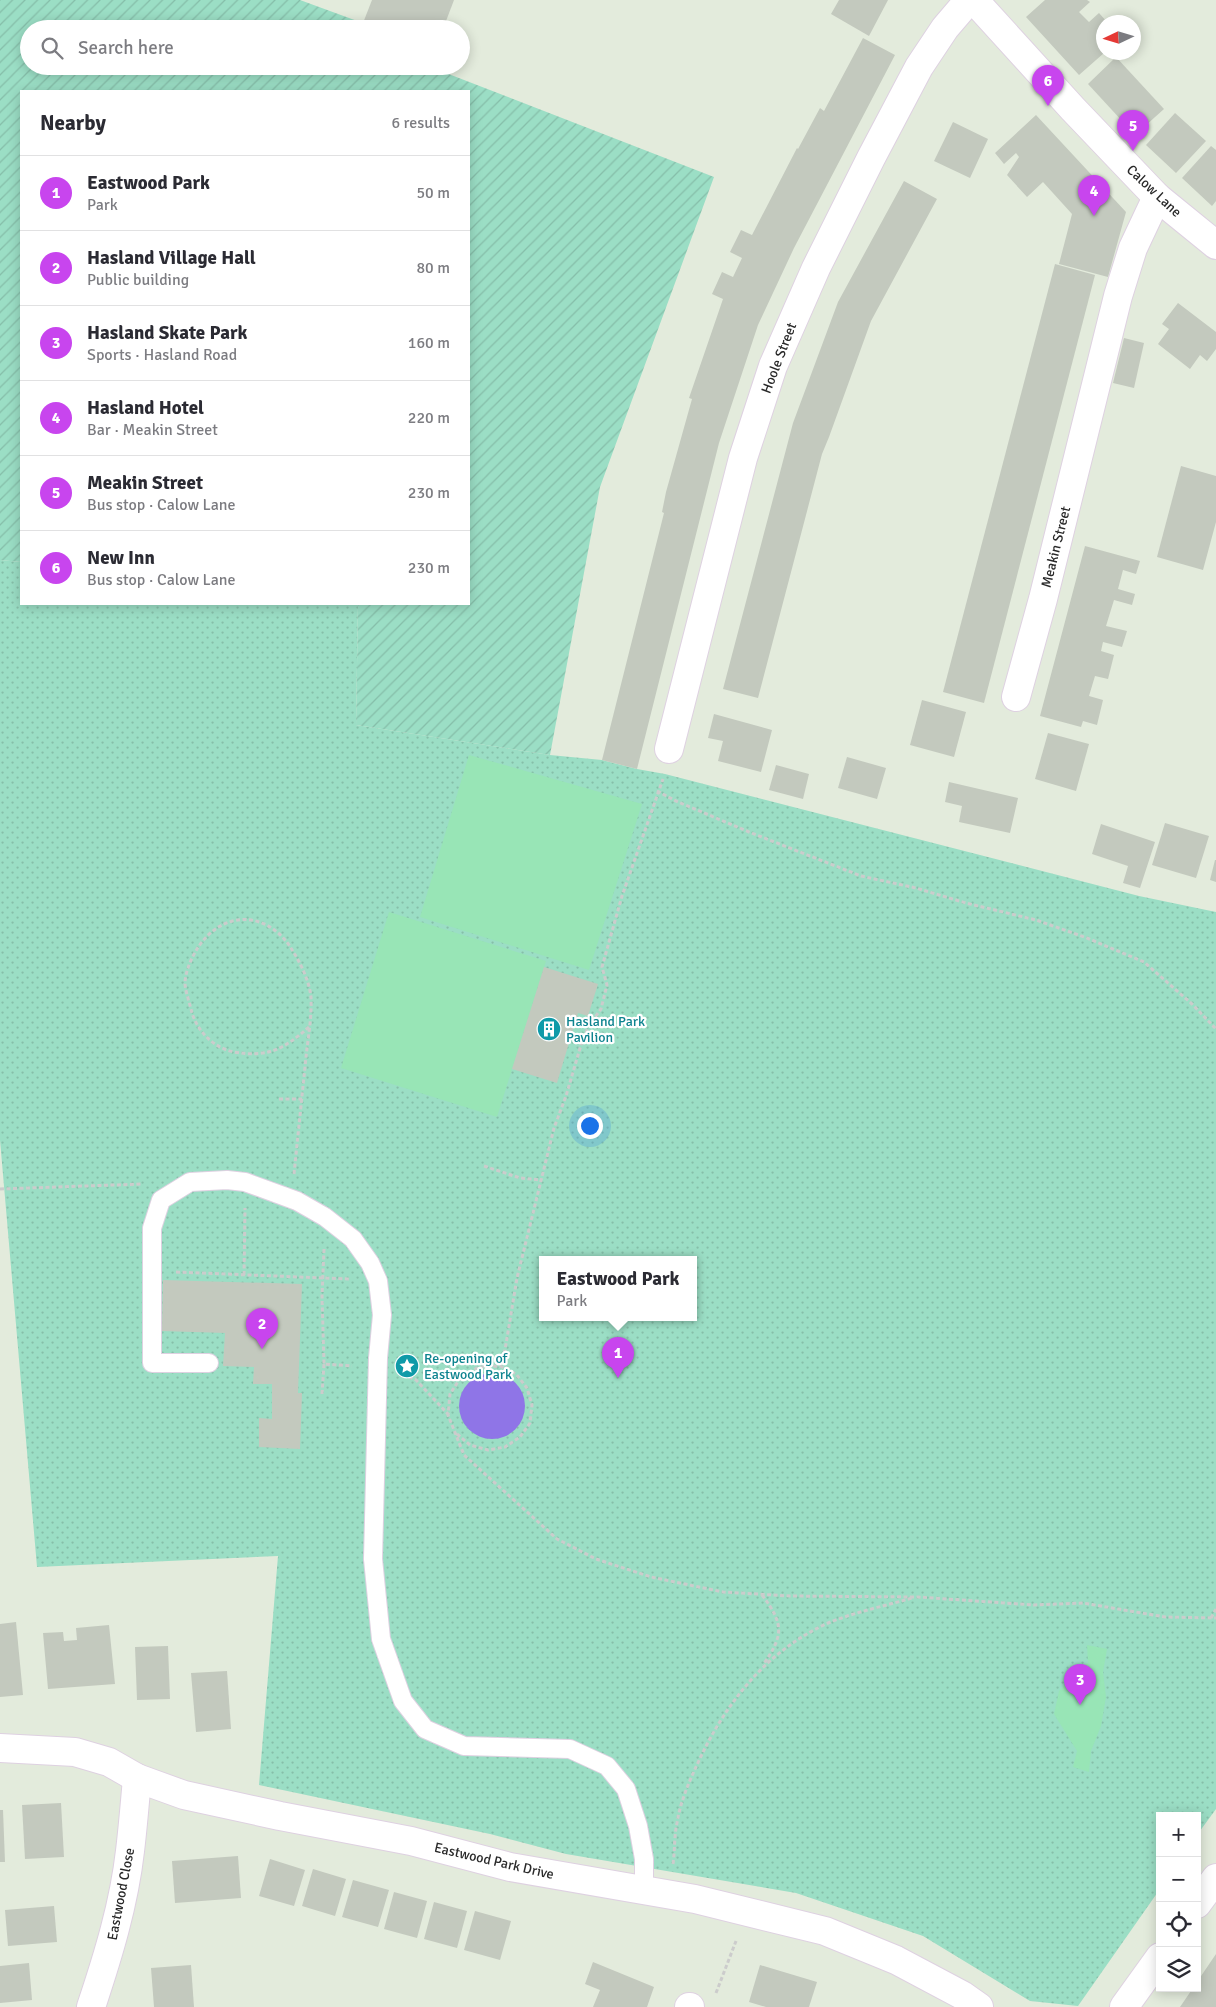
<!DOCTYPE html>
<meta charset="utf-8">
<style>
:root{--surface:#fff;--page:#f2f2f3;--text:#2b2b33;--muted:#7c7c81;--line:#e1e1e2;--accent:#c845ee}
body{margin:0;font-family:Signika,sans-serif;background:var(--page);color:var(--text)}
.controls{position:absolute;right:15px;bottom:15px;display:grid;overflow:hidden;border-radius:0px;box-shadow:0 2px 12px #0003}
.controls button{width:45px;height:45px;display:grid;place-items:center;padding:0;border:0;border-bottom:1px solid var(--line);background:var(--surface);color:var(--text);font:25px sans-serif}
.compass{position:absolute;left:1096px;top:15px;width:45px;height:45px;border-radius:50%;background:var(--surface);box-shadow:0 2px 12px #0003;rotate:266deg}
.you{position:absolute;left:589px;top:1125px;width:18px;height:18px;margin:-12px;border:4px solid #fff;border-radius:50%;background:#1a73e8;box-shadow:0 0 0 8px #1a73e833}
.badge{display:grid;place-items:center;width:32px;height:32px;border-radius:50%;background:var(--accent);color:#fff;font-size:16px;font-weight:700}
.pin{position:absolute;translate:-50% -41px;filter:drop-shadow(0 1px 2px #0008)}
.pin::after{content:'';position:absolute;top:26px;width:18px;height:15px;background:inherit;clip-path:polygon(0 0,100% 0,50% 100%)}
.popup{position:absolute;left:539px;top:1256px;width:158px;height:65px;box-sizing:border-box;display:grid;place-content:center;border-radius:0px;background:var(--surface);filter:drop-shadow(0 1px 4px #0005);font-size:16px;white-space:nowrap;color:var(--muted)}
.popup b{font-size:19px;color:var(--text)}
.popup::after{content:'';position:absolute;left:50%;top:100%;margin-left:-10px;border:10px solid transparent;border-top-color:var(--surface)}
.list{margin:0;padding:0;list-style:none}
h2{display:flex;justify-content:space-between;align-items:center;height:65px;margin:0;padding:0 20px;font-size:21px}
h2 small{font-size:16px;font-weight:400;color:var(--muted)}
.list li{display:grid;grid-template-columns:32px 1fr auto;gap:15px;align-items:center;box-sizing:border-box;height:75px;padding:0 20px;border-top:1px solid var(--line)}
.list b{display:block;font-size:19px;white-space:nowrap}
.list p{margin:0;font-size:16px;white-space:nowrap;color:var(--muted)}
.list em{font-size:16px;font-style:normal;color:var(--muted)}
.icon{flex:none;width:28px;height:28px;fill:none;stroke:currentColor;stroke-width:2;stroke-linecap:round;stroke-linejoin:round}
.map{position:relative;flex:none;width:1216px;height:2007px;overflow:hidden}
.search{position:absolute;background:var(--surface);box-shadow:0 2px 12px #0003;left:20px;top:20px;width:450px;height:55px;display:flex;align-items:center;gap:12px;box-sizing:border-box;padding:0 18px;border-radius:28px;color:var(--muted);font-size:19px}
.panel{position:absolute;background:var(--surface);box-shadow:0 2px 12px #0003;left:20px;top:90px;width:450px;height:515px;border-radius:0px}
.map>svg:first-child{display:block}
.park{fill:url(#park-dots);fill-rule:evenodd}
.garden{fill:url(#garden-furrows)}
.pitch{fill:#98e5b6}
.water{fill:#8f75e7}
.building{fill:#c3c9be}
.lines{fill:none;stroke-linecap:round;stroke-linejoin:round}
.service-casing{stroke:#ded1e1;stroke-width:20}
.minor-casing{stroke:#ded1e1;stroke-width:30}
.tertiary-casing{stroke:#ded1e1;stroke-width:30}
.secondary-casing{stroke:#ded1e1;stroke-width:30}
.path{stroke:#ccc;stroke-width:3;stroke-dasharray:4 2.5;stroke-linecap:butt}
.service{stroke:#fff;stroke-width:18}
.minor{stroke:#fff;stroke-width:28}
.tertiary{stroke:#fff;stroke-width:28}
.secondary{stroke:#fff;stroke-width:28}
.labels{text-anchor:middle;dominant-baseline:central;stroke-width:4.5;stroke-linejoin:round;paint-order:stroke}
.street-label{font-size:14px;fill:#292929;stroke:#fff}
.culture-label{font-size:14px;fill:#0d838f;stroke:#fff;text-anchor:start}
</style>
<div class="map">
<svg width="1216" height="2007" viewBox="0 0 1216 2007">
<defs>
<pattern id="park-dots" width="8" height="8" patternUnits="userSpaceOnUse" patternTransform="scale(1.25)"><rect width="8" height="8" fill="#9bdec5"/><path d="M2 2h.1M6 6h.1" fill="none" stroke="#86bea9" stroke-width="1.8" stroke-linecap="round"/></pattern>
<pattern id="garden-furrows" width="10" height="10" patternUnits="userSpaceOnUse" patternTransform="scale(1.25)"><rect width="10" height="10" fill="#9bdec5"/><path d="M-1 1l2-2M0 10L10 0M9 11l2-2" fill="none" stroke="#86bea9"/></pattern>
</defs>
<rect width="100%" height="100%" fill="#e3ebdc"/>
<path class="park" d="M 0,560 L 21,562 L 21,604 L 358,604 L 356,725 L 550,755 L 602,760 L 637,769 L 665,774 L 1139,896 L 1216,912 L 1216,1809 L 1197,1835 L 1197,1816 L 1160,1816 L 1160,1889 L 1078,2006 L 1030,2001 L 923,1936 L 796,1893 L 566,1854 L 490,1834 L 259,1785 L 278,1556 L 37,1567 L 0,1140 ZM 543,1259 L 693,1259 L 693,1317 L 543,1317 Z"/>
<polygon class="garden" points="0,0 300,0 379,29 29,29 29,66 433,66 433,68 714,177 600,487 550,755 356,725 358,604 469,604 469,91 21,91 21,562 0,560"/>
<g class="pitch">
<polygon points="469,755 642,804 589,970 420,917"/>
<polygon points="389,912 546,961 497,1117 341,1068"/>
<polygon points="1087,1645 1107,1649 1103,1672 1106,1697 1101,1726 1091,1751 1089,1772 1073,1767 1077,1751 1054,1714 1059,1691 1088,1662"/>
</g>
<circle class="water" cx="492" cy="1406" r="33"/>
<g class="building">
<polygon points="372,0 454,0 443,29 379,29 363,23"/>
<polygon points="839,0 888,0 869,36 831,14"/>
<polygon points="1045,0 1087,0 1090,2 1079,12 1089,22 1099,13 1107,22 1104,22 1104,53 1079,75 1026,17"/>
<polygon points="863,38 895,55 794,248 758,325 719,443 637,769 602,760 664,513 662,512 666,492 692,399 689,398 723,299 712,294 722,272 733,277 742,258 730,252 741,230 752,235 797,148 798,149 820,108 824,111"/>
<polygon points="1116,57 1164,109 1135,135 1088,84"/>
<polygon points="1175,113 1206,141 1176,173 1146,145"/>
<polygon points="1036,115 1126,212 1108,277 1059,264 1072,214 1043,182 1027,197 1007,175 1019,157 1016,153 1004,164 995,153"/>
<polygon points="953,122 988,139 970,178 934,161"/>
<polygon points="1211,146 1216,150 1216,201 1212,206 1182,178"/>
<polygon points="904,181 937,199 871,321 829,437 822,454 758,698 723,689 793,423 838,302"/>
<polygon points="1055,264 1095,275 984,703 943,692"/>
<polygon points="1178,303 1216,332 1216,349 1207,361 1200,355 1190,369 1158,344 1169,329 1162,324"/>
<polygon points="1124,338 1144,343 1134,388 1113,383"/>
<polygon points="1181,466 1216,476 1216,522 1203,570 1157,557"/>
<polygon points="1085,546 1140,561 1136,574 1123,570 1118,589 1135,594 1132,605 1114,600 1106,626 1127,631 1122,647 1103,642 1101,651 1114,655 1108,679 1095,676 1089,696 1103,700 1097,725 1083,721 1081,727 1040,716"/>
<polygon points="922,700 966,712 954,757 910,745"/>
<polygon points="714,714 772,730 761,772 718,761 723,741 708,738"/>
<polygon points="1048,733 1089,744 1076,791 1035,779"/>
<polygon points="847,757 886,768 877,799 838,788"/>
<polygon points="776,765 809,774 803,799 769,790"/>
<polygon points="949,782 1018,798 1010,833 959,822 962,806 945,802"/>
<polygon points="1165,823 1209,836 1196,878 1152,865"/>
<polygon points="1101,824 1155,842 1140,888 1123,883 1128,866 1092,854"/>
<polygon points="1215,860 1216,860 1216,882 1210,880"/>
<polygon points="544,967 598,984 588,1016 578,1013 557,1083 512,1069"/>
<polygon points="163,1280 302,1284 298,1393 302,1393 300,1449 259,1447 259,1418 272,1419 272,1384 253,1384 254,1367 223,1366 225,1333 162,1331"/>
<polygon points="16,1622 23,1695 0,1697 0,1624"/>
<polygon points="109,1625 115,1684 48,1689 43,1633 63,1632 64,1641 77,1640 76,1628"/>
<polygon points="168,1646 170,1699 137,1700 135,1647"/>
<polygon points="227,1671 231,1729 196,1732 191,1673"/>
<polygon points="61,1803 64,1857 25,1859 22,1805"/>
<polygon points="0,1810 3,1810 5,1862 0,1862"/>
<polygon points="238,1856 241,1898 175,1903 172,1861"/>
<polygon points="270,1859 305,1870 294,1906 259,1896"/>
<polygon points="313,1869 346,1879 335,1916 302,1906"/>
<polygon points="353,1880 389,1890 378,1927 342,1917"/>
<polygon points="394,1892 427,1901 417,1938 384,1929"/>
<polygon points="434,1902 467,1911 457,1948 424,1939"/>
<polygon points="54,1906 57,1942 8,1946 5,1910"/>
<polygon points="475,1911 511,1921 500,1960 464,1950"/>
<polygon points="1216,1954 1216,2007 1180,2007 1193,1988 1197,1988 1197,1982"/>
<polygon points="593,1962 654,1987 647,2007 593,2007 600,1990 585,1984"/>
<polygon points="29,1963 32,2000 0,2003 0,1966"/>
<polygon points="191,1965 194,2007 154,2007 151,1968"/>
<polygon points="760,1965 817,1982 809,2007 766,2007 749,2002"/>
</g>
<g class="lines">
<g class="service-casing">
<polyline id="service" points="209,1363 152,1363 152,1228 161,1200 190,1182 227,1180 245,1182 297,1201 325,1217 353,1239 370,1263 378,1281 382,1315 378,1358 373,1559 381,1639 403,1701 425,1729 464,1746 570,1749 607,1766 626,1789 638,1826 644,1859 644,1890"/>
</g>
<g class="minor-casing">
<g id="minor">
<polyline points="1016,697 1043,599 1118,296 1133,248 1157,197"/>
<polyline points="669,749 743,458 773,366 816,268 871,158 919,67 945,28 969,0"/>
<polyline points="0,1748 75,1752 109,1762 137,1778 184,1795 280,1816 411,1841 510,1867 695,1899 825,1931 896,1960 962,1995 979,2007"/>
<path d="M 91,2007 C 108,1956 124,1904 130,1851 C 133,1826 135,1802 137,1778"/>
<polyline points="689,2007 690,2007"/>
</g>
</g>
<g class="tertiary-casing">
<polyline id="tertiary" points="974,0 1073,109 1157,197 1216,245"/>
</g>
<g class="secondary-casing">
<g id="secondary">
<polyline points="1197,1904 1216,1878"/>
<polyline points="1124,2007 1160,1957"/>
</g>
</g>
<g class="path">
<polyline points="657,791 676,801 749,832 861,876 916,888 966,903 1036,920 1087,938 1144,962 1192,1004 1216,1029"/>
<polyline points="279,1099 302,1099"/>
<polyline points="484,1166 520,1178 542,1180"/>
<path d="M 294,1174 C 298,1135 302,1096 306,1057 C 308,1038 312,1017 311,997 C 309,979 299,960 289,945 C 263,909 220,912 197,949 C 191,959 185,972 185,984 C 186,994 190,1004 192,1013 C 198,1032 214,1048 234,1052 C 268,1058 284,1049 309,1027"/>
<polyline points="0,1189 142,1184"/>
<polyline points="324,1249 322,1296 324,1364 352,1366"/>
<polyline points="176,1272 349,1279"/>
<polyline points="244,1275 245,1208"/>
<polyline points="500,1366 505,1350 517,1278 554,1128 566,1096 581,1045 589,1025 601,1009 607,985 602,967 622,896 663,779"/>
<polyline points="403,1374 416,1380 448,1414"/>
<polyline points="322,1394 324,1364"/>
<polyline points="457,1434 470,1445 488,1450 505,1447 520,1437 530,1423 532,1405 527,1388 516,1374 500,1366 479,1367 461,1377 450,1394 448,1415 464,1455 557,1539 596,1559 651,1577 723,1592 790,1596 918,1597 1034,1605 1083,1603 1165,1617 1216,1618"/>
<path d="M 762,1595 C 784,1624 784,1635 763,1665"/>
<polyline points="1211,1618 1216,1609"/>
<path d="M 673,1864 C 675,1850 674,1836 677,1823 C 681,1797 694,1771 705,1748 C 733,1694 771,1649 828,1623 C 855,1612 885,1606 912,1598"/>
<polyline points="716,1993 736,1941"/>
</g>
<use href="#service" class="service"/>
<use href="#minor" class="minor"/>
<use href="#tertiary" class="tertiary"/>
<use href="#secondary" class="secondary"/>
</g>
<defs>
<g id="building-disc" transform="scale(1.25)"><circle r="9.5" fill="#0f9aa8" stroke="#fff"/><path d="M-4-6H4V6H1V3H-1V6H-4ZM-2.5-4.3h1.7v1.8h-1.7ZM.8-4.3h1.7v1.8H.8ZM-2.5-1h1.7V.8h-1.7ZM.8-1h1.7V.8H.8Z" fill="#fff"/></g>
<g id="sight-disc" transform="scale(1.25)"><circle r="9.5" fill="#0f9aa8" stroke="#fff"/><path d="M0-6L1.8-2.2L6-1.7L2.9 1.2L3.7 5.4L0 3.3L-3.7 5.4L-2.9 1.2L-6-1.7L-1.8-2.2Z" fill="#fff"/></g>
</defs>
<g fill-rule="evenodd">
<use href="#building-disc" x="549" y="1029"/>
<use href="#sight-disc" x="407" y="1366"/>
</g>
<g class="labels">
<g class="street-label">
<text transform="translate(1154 191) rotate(43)">Calow Lane</text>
<text transform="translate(779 358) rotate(-69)">Hoole Street</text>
<text transform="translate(1056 547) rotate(-76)">Meakin Street</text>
<text transform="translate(494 1861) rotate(13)">Eastwood Park Drive</text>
<text transform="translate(121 1894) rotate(-79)">Eastwood Close</text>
</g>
<g class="culture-label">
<text x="566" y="1021">Hasland Park<tspan x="566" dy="16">Pavilion</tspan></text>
<text x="424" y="1358">Re-opening of<tspan x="424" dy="16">Eastwood Park</tspan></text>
</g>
</g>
</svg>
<div class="controls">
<button>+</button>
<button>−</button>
<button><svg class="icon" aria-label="locate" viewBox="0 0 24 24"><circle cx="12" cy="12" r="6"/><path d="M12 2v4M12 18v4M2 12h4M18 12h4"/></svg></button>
<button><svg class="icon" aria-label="layers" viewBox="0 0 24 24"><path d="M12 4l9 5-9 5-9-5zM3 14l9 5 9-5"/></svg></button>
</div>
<svg class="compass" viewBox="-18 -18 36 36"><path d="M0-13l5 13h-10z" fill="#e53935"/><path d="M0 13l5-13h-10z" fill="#7c7c81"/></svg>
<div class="you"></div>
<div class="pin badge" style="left:618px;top:1378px">1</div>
<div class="popup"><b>Eastwood Park</b>Park</div>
<div class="pin badge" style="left:262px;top:1349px">2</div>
<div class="pin badge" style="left:1080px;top:1705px">3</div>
<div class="pin badge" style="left:1094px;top:216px">4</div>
<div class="pin badge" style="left:1133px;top:151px">5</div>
<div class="pin badge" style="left:1048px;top:106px">6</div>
<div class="search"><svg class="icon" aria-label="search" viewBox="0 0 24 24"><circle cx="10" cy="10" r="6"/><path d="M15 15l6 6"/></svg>Search here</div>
<section class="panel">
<h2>Nearby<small>6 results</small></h2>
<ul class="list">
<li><span class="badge">1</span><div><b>Eastwood Park</b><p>Park</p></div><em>50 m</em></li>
<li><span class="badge">2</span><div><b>Hasland Village Hall</b><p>Public building</p></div><em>80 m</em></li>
<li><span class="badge">3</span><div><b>Hasland Skate Park</b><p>Sports · Hasland Road</p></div><em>160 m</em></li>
<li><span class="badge">4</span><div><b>Hasland Hotel</b><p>Bar · Meakin Street</p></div><em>220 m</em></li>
<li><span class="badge">5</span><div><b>Meakin Street</b><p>Bus stop · Calow Lane</p></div><em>230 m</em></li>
<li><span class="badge">6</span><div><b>New Inn</b><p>Bus stop · Calow Lane</p></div><em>230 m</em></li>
</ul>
</section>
</div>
